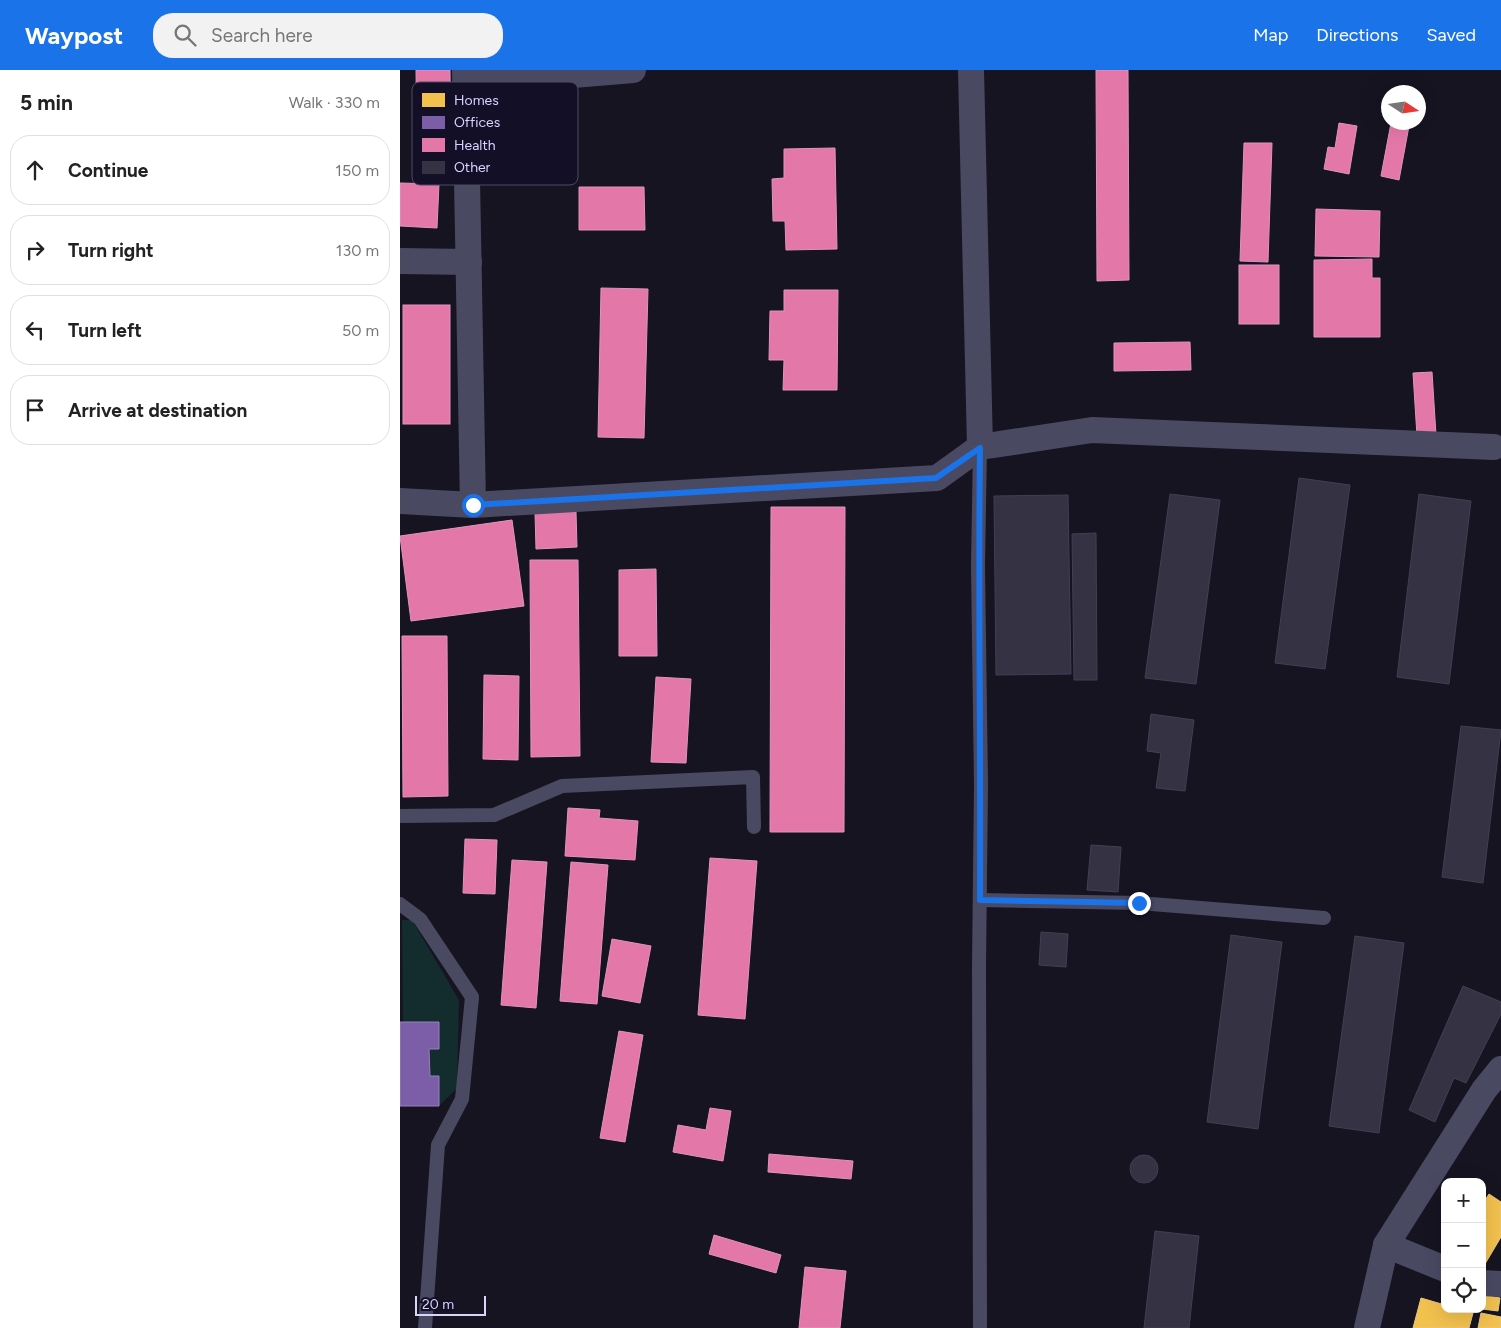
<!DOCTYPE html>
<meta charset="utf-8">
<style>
:root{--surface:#fff;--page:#f2f2f2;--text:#222;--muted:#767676;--line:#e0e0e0;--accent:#1a73e8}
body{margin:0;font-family:Figtree,sans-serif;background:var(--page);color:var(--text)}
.controls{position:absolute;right:15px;bottom:15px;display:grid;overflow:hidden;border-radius:10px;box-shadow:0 5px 20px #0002}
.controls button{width:45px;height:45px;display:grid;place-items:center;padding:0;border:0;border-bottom:1px solid var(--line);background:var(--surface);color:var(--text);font:25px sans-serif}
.compass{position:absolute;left:981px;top:15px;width:45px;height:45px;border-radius:50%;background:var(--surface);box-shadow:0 5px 20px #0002;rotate:102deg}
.scale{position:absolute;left:15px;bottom:12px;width:71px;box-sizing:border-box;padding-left:5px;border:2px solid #d9d4ff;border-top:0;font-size:14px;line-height:18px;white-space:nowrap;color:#d9d4ff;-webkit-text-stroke:4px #130f26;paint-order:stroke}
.stop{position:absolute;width:15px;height:15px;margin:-11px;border:4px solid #1a73e8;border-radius:50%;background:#fff}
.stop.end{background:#1a73e8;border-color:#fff;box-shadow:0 1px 5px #0008}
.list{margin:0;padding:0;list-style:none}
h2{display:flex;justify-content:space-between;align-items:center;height:65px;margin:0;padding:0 20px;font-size:21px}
h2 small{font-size:16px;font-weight:400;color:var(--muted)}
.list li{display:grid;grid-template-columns:32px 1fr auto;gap:15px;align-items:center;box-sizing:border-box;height:70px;margin:0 10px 10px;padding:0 10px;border:1px solid var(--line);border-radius:20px}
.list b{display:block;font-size:19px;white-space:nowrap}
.list em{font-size:16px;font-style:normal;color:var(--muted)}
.icon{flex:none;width:28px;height:28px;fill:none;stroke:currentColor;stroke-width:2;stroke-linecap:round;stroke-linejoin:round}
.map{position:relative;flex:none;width:1101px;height:1258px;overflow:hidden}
header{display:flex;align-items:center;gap:30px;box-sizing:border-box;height:70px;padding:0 25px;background:var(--accent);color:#fff}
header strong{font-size:24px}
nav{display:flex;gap:28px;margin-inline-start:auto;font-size:18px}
.search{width:350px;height:45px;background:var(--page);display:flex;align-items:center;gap:12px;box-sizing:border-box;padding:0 18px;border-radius:20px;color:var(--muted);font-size:19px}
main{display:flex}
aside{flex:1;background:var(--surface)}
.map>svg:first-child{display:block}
.green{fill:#132c2d}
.homes{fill:#f2c14e;stroke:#eac783}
.offices{fill:#7b5ea7;stroke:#9781c1}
.health{fill:#e377a8;stroke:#e093c2}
.building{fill:#343243;stroke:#433f54}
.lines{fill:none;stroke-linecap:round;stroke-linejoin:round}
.service{stroke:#4a4962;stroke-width:14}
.minor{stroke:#4a4962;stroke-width:26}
.route{stroke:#1a73e8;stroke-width:6}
.key{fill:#130f26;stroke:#4e4a67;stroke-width:1}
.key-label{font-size:14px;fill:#d9d4ff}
</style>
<header>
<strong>Waypost</strong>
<div class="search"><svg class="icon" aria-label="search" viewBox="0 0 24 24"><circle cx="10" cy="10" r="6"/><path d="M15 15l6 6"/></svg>Search here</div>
<nav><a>Map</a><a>Directions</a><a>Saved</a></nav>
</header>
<main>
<aside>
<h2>5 min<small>Walk · 330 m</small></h2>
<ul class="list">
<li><svg class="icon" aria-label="ahead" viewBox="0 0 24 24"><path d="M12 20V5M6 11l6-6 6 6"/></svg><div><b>Continue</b></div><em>150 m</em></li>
<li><svg class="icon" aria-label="right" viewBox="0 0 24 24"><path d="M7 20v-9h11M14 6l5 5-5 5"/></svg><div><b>Turn right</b></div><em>130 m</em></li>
<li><svg class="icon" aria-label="left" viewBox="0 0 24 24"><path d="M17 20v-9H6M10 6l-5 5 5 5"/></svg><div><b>Turn left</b></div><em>50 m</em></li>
<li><svg class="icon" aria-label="arrive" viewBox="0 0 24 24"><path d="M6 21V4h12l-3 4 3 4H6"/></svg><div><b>Arrive at destination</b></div></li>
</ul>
</aside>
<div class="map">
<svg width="1101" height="1258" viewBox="0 0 1101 1258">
<rect width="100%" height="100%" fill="#161421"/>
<polygon class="green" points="2,850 12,850 59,930 57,1018 39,1036 39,1006 30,1006 29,979 39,979 39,952 3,952"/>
<g class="homes">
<polygon points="1089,1124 1101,1132 1101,1167 1085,1194 1082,1192 1082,1135"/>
<polygon points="1082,1225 1100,1228 1098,1241 1082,1239"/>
<polygon points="1021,1228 1045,1235 1045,1239 1060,1239 1073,1243 1069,1258 1013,1258"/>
<polygon points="1081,1243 1101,1247 1101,1258 1078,1258"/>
</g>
<polygon class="offices" points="0,952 39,952 39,979 29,979 30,1006 39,1006 39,1036 0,1036"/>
<g class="health">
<polygon points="16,0 50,0 51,91 17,92"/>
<polygon points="696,0 728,0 729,210 697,211"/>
<polygon points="939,53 957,56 949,104 924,99 928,77 935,78"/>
<polygon points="991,53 1009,56 999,110 981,106"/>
<polygon points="844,73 872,73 868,192 840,191"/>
<polygon points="435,78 437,179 386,180 385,151 373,151 372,109 384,108 384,79"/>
<polygon points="0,113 39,114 37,158 0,156"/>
<polygon points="179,117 244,117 245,160 179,160"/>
<polygon points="916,139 980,141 979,187 915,186"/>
<polygon points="972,189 972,208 980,208 980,267 914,267 914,190"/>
<rect x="839" y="195" width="40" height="59"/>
<polygon points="201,218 248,219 244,368 198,367"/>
<polygon points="384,220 438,220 437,320 383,320 384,290 369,290 370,241 384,241"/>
<rect x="3" y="235" width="47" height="119"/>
<polygon points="790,272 791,300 714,301 714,273"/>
<polygon points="1032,302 1036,365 1017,366 1013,303"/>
<polygon points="371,437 445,437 444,762 370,762"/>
<polygon points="176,442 177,477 136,479 135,443"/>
<polygon points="112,450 124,536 11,551 0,466"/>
<polygon points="130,490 178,490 180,686 131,687"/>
<polygon points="256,499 257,586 219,586 219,500"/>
<polygon points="2,566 47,566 48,726 3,727"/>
<polygon points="84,605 119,606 118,690 83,689"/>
<polygon points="256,607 291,609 286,693 251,692"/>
<polygon points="168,738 200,740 199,748 238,751 235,790 165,786"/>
<polygon points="65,769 97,770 95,824 63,823"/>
<polygon points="310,788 357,791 345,949 298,945"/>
<polygon points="112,790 147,792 136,938 101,935"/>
<polygon points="171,792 208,795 197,934 160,931"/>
<polygon points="212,869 251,876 240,933 202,926"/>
<polygon points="219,961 243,965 225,1072 200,1068"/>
<polygon points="310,1038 331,1041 323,1091 273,1082 278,1055 306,1060"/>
<polygon points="369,1084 453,1091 451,1109 368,1102"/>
<polygon points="314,1165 381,1185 376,1203 309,1184"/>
<polygon points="405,1197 446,1201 440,1258 399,1258"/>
</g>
<g class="building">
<polygon points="899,408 950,415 925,599 875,593"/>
<polygon points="770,424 820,430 796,614 745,608"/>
<polygon points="1019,424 1071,431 1049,614 997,607"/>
<polygon points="668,425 671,604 596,605 594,426"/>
<polygon points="696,463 697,610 674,610 672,464"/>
<polygon points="751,644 794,650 785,721 756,718 761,683 747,681"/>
<polygon points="1061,656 1101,660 1083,813 1042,807"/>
<polygon points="691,775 721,777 718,822 687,820"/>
<polygon points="641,862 668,864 666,897 639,895"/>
<polygon points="831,865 882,872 858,1059 807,1052"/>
<polygon points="955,866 1004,873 979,1063 929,1056"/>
<polygon points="1063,916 1101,932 1101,944 1066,1013 1054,1008 1035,1052 1009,1040"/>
<circle cx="744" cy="1099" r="14"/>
<polygon points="755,1161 799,1166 789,1258 744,1258"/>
</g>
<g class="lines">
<g class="service">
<polyline points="580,377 578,496 581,715 579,895 580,1258"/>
<polyline points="0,746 94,745 162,716 353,707 354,757"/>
<polyline points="580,830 739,833 924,848"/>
<polyline points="0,834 20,849 72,927 62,1029 38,1075 25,1258"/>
</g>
<g class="minor">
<polyline points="571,0 580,377"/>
<polyline points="65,14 233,0"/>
<polyline points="0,191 69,192"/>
<polyline points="0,431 73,435 65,0"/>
<polyline points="73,435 537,408 580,377 692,360 1094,377"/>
<polyline points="986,1175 1045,1199"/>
<polyline points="1082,1213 1101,1214"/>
<polyline points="967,1258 986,1175 1084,1020 1101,999"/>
</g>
</g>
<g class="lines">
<path class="route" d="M 73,435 L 536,408 L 580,378 C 578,528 581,679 580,830 L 739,833"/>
</g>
<rect x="12" y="12" width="166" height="103" rx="8" class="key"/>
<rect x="22" y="23" width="23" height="14" fill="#f2c14e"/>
<rect x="22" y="46" width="23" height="13" fill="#7b5ea7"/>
<rect x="22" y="68" width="23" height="14" fill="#e377a8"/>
<rect x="22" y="91" width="23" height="13" fill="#343243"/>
<g class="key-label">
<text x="54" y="35">Homes</text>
<text x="54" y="57">Offices</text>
<text x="54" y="80">Health</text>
<text x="54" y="102">Other</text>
</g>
</svg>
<div class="controls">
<button>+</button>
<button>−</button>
<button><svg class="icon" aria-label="locate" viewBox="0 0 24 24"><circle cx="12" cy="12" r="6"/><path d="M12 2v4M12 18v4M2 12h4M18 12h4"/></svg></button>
</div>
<svg class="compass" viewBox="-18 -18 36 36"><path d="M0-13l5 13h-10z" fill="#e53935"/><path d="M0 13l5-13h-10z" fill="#767676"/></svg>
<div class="scale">20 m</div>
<div class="stop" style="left:73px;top:435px"></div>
<div class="stop end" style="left:739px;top:833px"></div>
</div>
</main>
